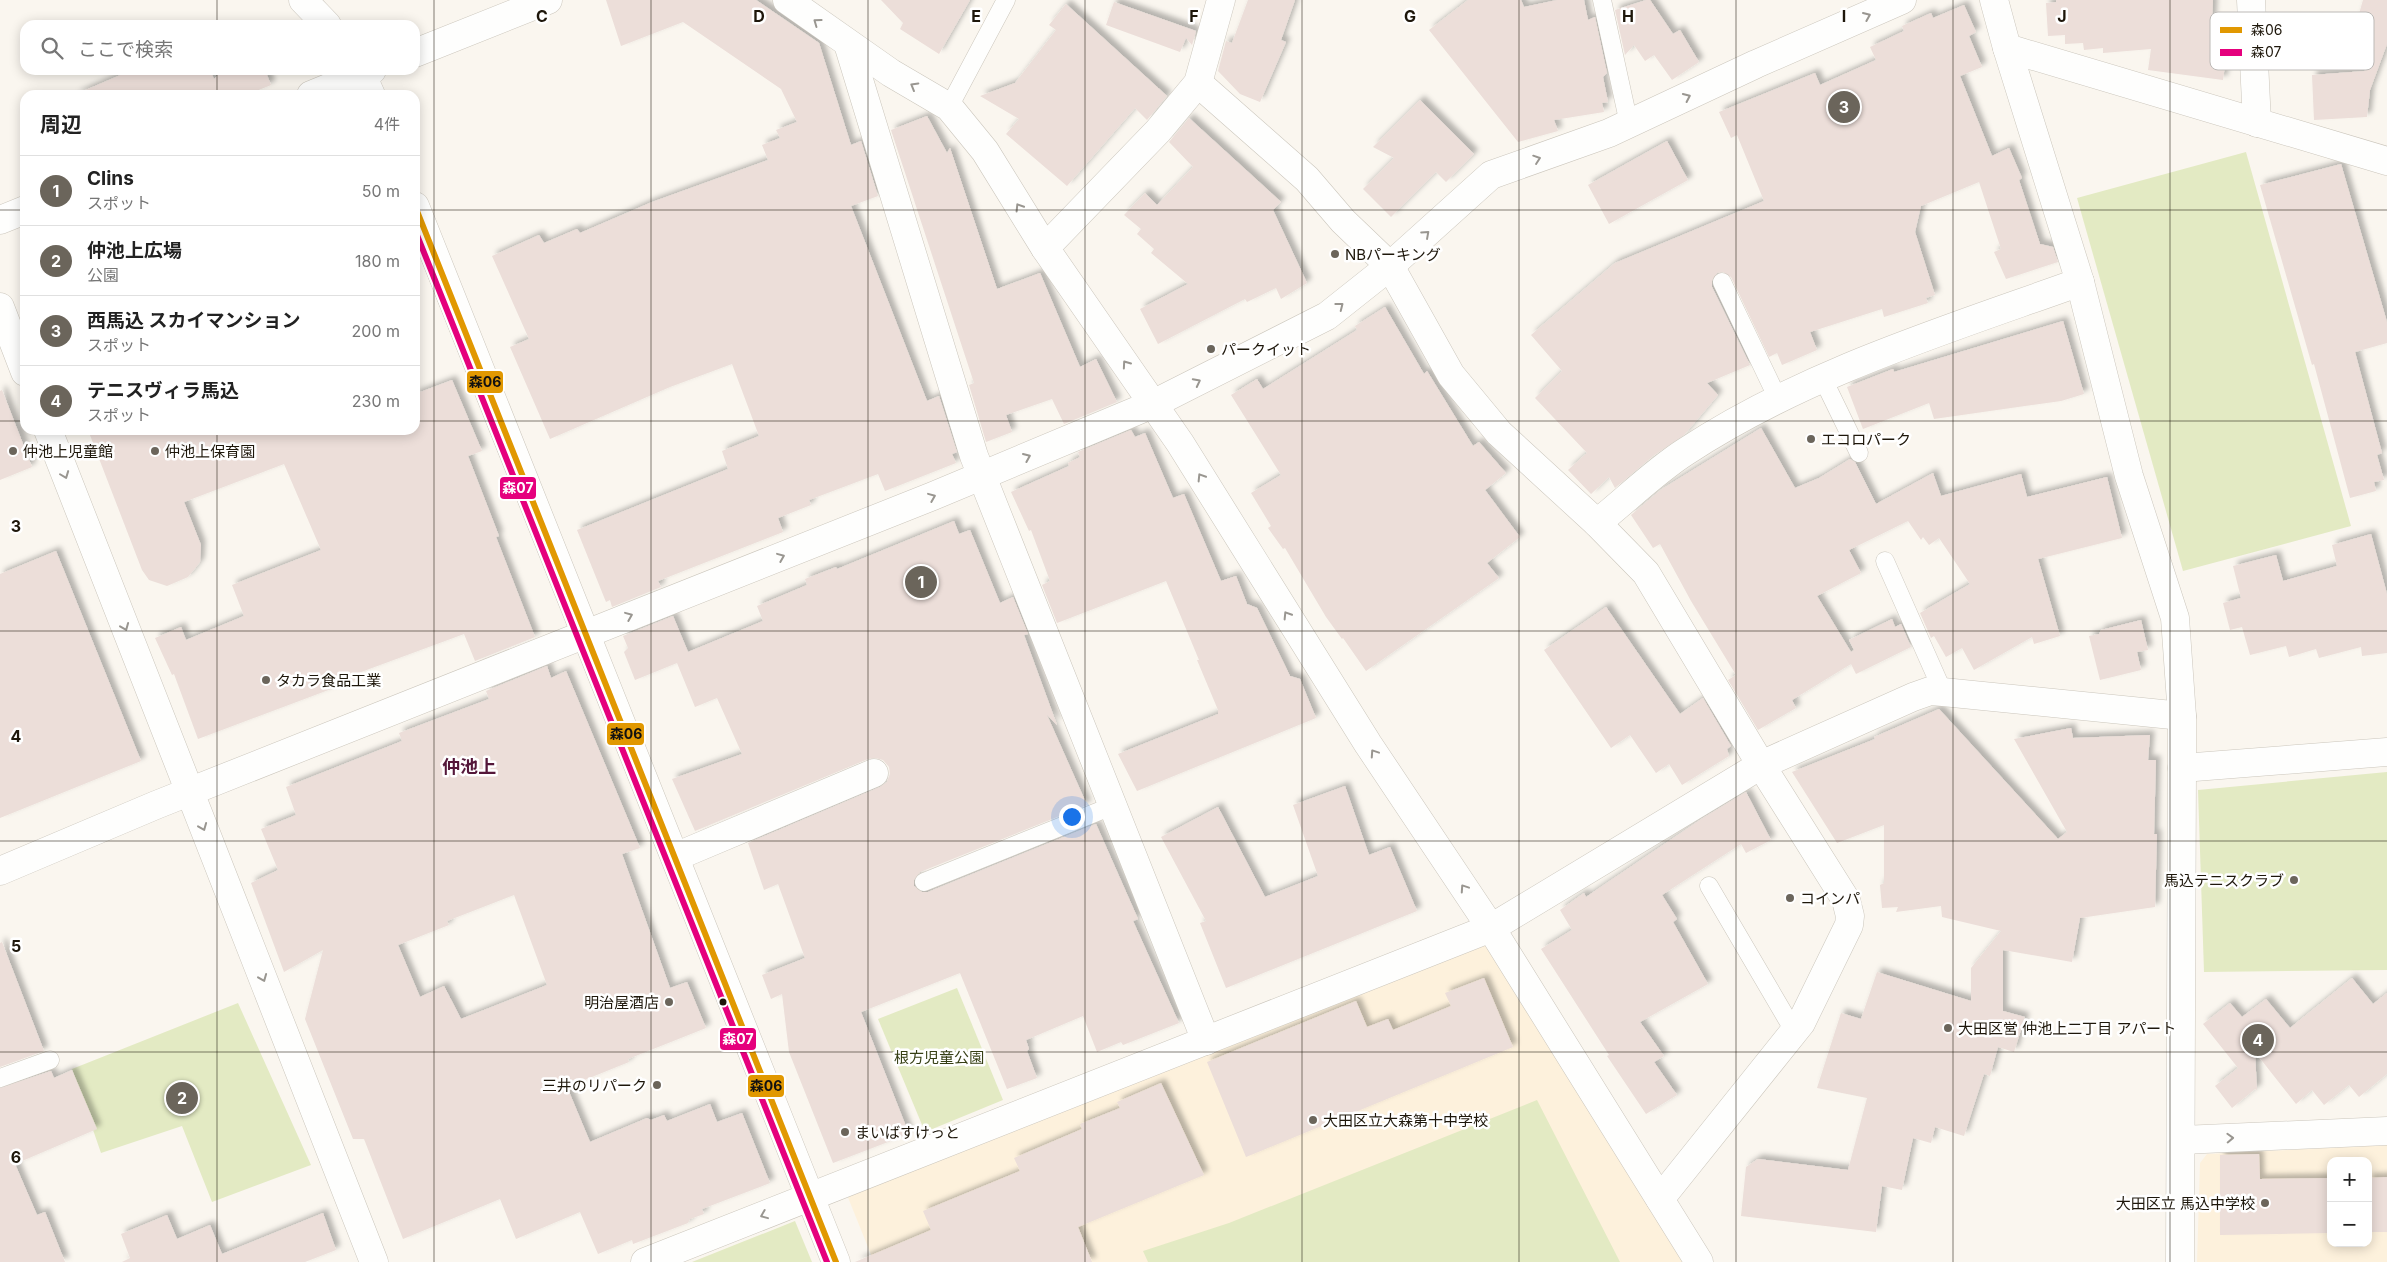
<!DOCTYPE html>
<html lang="ja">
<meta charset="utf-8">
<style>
:root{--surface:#fff;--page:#f6f6f6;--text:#222;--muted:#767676;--line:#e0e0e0;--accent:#6b655b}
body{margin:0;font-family:Inter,"Noto Sans JP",sans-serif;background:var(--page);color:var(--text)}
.controls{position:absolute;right:15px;bottom:15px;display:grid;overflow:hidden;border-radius:10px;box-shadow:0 2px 12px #0003}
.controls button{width:45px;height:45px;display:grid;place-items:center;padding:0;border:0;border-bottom:1px solid var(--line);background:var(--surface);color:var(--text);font:25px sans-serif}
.you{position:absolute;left:1071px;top:816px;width:18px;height:18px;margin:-12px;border:4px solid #fff;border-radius:50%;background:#1a73e8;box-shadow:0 0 0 8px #1a73e833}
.badge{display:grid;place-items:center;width:32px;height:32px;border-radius:50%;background:var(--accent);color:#fff;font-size:16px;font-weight:700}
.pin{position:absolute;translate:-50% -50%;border:2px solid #fff;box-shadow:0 1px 5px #0006}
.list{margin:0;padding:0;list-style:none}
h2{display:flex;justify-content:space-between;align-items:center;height:65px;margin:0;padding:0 20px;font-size:21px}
h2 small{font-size:16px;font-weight:400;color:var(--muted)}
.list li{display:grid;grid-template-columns:32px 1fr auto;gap:15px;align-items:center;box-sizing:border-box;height:70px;padding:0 20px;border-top:1px solid var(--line)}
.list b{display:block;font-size:19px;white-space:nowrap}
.list p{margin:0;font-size:16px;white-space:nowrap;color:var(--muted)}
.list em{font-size:16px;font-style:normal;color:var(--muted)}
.icon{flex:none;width:28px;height:28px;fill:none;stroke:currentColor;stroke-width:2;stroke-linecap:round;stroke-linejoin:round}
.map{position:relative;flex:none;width:2387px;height:1262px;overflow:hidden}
.search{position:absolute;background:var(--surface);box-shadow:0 2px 12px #0003;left:20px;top:20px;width:400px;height:55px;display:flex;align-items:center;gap:12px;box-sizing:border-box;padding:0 18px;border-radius:15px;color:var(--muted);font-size:19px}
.panel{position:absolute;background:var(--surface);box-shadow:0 2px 12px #0003;left:20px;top:90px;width:400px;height:345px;border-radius:15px}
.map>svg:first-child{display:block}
.built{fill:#fdf1dc;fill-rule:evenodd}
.green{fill:#e3eac3}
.building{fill:#ecded9;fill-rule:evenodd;filter:url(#shadow)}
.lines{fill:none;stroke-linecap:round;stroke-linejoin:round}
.service-casing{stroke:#cbc6bc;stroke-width:19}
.minor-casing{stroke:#cbc6bc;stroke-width:29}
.tertiary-casing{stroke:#cbc6bc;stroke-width:29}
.service{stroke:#fefefd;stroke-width:18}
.minor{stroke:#fefefd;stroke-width:28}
.tertiary{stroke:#fefefd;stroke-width:28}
.bus-1-casing{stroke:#fff;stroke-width:10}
.bus-2-casing{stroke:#fff;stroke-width:10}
.bus-1{stroke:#e19801;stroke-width:6}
.bus-2{stroke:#e5007d;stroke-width:6}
.oneway{stroke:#999690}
.grid{fill:none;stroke:#1e170b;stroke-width:1;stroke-opacity:0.55}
.poi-dot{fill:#6b655b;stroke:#fff;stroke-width:2}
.bus-dot{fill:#1e170b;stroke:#fff;stroke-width:2}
.labels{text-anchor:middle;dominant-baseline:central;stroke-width:5;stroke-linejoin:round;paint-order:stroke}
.poi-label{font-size:15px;fill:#1e170b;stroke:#fff;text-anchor:start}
.park-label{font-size:15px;fill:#363f15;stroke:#fff}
.quarter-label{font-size:18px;font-weight:bold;fill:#54173a;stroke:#fff}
.key{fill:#fff;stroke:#bcb9b6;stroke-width:1}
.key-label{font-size:14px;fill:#1e170b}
.grid-label{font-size:16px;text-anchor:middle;font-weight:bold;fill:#1e170b;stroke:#fff;stroke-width:5;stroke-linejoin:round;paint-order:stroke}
.line-badge{stroke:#fff;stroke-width:2}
.badge-label{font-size:14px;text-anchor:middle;font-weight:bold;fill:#fff}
.pale-badge-label{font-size:14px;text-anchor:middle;font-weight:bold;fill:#111}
</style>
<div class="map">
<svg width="2387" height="1262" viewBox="0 0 2387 1262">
<defs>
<filter id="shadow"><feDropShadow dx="4.5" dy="-4.5" stdDeviation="2.5" flood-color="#0004"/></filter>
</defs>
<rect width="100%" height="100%" fill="#faf6ef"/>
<g class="built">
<polygon points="1486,945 1686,1262 874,1262 847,1195 1384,978"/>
<path d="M 2387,1145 L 2387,1262 L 2197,1262 L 2200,1163 L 2207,1154 ZM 2331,1161 L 2368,1161 L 2368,1243 L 2331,1243 Z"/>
</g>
<g class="green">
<polygon points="2246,152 2351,526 2183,571 2077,198"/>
<polygon points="2387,772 2387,970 2204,972 2198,790"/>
<polygon points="957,988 1003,1100 925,1132 878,1019"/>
<polygon points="238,1003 311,1165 212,1202 182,1126 101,1153 72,1069"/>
<polygon points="1537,1100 1620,1262 1148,1262 1143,1251 1229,1223"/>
<polygon points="795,1221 812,1262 692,1262"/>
</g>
<g class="building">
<polygon points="606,0 756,0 819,43 851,145 861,141 878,196 851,206 927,401 939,396 957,452 952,454 956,463 885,491 878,474 809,500 811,505 778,518 783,532 658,581 661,587 612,607 610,600 606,602 577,530 728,469 722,451 759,436 732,364 670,387 550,439 510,347 529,339 492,256 539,235 544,243 577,229 580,233 652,202 768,160 762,145 780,138 776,130 797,122 781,89 683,22 621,46"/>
<polygon points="881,0 970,0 939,54 900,29 903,23"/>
<polygon points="1248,0 1295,0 1281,40 1286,42 1260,102 1240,94 1218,71 1226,41 1232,43"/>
<polygon points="1468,0 1521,0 1524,7 1557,0 1584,0 1588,20 1595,17 1607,73 1603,77 1608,102 1602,103 1604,112 1554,120 1558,131 1518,142 1429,30"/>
<polygon points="1646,0 1650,0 1673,34 1680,30 1699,62 1672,80 1654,55 1645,61 1634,45 1625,55 1615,10"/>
<polygon points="2056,0 2213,0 2211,41 2228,43 2223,80 2148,70 2151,49 2103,53 2103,48 2084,50 2083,43 2065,44 2065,35 2048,36 2046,3 2056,2"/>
<polygon points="2363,0 2387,0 2387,44 2370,90 2367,117 2314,120 2312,75 2365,71 2353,35"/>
<polygon points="1114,2 1196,31 1192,45 1186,38 1180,52 1106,25"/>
<polygon points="1066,4 1167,96 1147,120 1135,108 1067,186 1006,134 1019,119 980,96 1015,83 1056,30 1049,25"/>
<polygon points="1964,5 1976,32 1969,36 1982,67 1960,76 1992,156 2009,148 2022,178 2019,180 2040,244 2053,247 2058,262 2006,279 1994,252 2001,249 1979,182 1921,206 1915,232 1935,295 1926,298 1928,303 1884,317 1882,309 1810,332 1817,350 1782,365 1777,353 1769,357 1731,277 1723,272 1717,273 1712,281 1712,287 1750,365 1707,383 1718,395 1684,435 1653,456 1615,488 1609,477 1591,494 1568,470 1587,453 1535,398 1562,371 1531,335 1615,263 1764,201 1737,135 1731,138 1719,112 1815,73 1820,85 1876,60 1870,47 1904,31 1902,26 1931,13 1933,18"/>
<polygon points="132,70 210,70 214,79 223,70 265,70 271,85 246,95 74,95"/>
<polygon points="1420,100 1474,154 1446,182 1436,172 1391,217 1363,189 1394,158 1373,147"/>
<polygon points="927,116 947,153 950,148 997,289 1040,273 1080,367 1096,359 1117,402 1064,424 1052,399 1006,415 1012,432 986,442 969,385 974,383 891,130"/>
<polygon points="1189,118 1281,202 1273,210 1307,283 1281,299 1276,288 1247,302 1245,299 1158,344 1140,309 1188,284 1151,253 1154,249 1137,234 1141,229 1124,215 1145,193 1157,205 1193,167 1169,142"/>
<polygon points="1667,141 1688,180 1609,224 1588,185"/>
<polygon points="2341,164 2387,322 2387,343 2355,352 2382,453 2377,455 2384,480 2374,482 2376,491 2350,498 2314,364 2312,365 2260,185"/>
<polygon points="1385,307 1424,374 1427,371 1473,446 1479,442 1506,473 1485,490 1520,537 1487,563 1499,578 1366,671 1343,638 1342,639 1326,617 1285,548 1283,549 1268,528 1271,526 1251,493 1281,475 1231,395 1257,379 1263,389 1357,330 1355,326"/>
<polygon points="2063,321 2084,394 2061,401 1934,419 1929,403 1863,429 1847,387 1893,369 1894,372"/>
<polygon points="452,380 482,451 468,456 499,536 496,537 535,637 475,661 464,634 353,675 355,680 198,739 174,674 172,675 155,638 181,627 186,640 244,616 232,585 321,550 284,464 184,502 201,545 200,562 188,577 167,586 149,580 142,570 88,430 415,430 415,394"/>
<polygon points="2,390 32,467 0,480 0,391"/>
<polygon points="1761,428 1795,488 1819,478 1850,459 1855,462 1876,504 1933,473 1941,496 2021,474 2027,497 2107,477 2122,538 2038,559 2060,636 2034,644 2032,637 1974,670 1962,648 1946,657 1934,636 1931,638 1920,613 1970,584 1939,538 1929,545 1923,537 1921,540 1908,521 1849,550 1861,573 1817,596 1851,652 1854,650 1849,640 1892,619 1895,627 1901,624 1911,647 1856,674 1851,664 1792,700 1796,708 1758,730 1728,680 1736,675 1691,601 1660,544 1653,548 1631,515 1662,489"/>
<polygon points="1131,430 1135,437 1145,433 1173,498 1184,494 1221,581 1236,576 1247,604 1257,608 1290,676 1300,679 1316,718 1137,791 1118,754 1218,714 1218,710 1197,660 1199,660 1166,581 1057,623 1042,585 1050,581 1031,530 1029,531 1011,492 1069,466 1068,463 1080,457 1078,452"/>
<polygon points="954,521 959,534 970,530 1000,603 1013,597 1028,634 1024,635 1057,725 1047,715 1087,805 920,872 914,880 914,886 922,892 928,892 1096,824 1138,919 1133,921 1179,1023 1123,1045 1121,1042 1097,1052 1083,1016 1026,1040 1029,1049 1027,1051 1037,1078 1007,1089 960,973 861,1012 909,1134 833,1163 789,1052 782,994 771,999 762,975 805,958 778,884 764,890 748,843 880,787 887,782 890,774 889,767 883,760 875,758 868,759 695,831 672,779 742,754 717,698 695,707 677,663 635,680 624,652 628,648 623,636 673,616 688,652 763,621 757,606 807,585 805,579 836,567 837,569"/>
<polygon points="2371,534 2387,594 2387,653 2362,656 2361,647 2319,658 2316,649 2289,657 2286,646 2250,655 2242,627 2230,630 2223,603 2241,598 2233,566 2276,555 2283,581 2337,566 2332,545"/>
<polygon points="56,551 141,761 0,818 0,574"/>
<polygon points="1606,607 1680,714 1703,698 1731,746 1727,749 1729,756 1682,785 1669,764 1656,773 1630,735 1611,748 1544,650"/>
<polygon points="2141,620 2148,650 2137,652 2141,670 2100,680 2089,636 2099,634 2101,630"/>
<path d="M 547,666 L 551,678 L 566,671 L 640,848 L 622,854 L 670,988 L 687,982 L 706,1028 L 628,1059 L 629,1062 L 567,1087 L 590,1142 L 647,1118 L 651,1120 L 664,1115 L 667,1121 L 710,1104 L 717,1122 L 742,1113 L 770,1183 L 702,1209 L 704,1214 L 690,1219 L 688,1223 L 633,1244 L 632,1240 L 598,1254 L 580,1212 L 516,1239 L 500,1199 L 403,1239 L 364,1139 L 353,1139 L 305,1019 L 323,950 L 284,972 L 251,883 L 278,870 L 261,829 L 296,815 L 286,787 L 402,741 L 399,733 L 489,699 L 486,691 ZM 514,895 L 547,985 L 461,1019 L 444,986 L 420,997 L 398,945 L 449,925 L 447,921 Z"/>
<polygon points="1939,709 2058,839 2067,832 2014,739 2071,728 2073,738 2150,735 2148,760 2156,760 2154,834 2157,834 2155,907 2080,918 2072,962 2003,950 2003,1011 2025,1017 2014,1052 1998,1047 1990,1076 1984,1074 1964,1136 1935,1127 1931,1143 1913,1138 1902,1190 1882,1186 1876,1232 1741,1216 1746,1167 1758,1159 1848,1170 1867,1098 1817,1088 1841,1013 1861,1019 1877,972 1971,1001 1971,968 2001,931 1942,917 1941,906 1896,912 1898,907 1882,908 1880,885 1884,883 1884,825 1837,843 1792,772 1875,739 1874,737"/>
<polygon points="1345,786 1369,855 1390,847 1417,911 1226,988 1200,923 1206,921 1161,837 1218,807 1265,897 1318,876 1293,805"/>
<polygon points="1746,792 1771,840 1746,853 1741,844 1662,895 1677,919 1673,922 1708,984 1640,1022 1664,1056 1654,1062 1677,1095 1646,1114 1607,1056 1609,1055 1541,949 1572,930 1560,910 1584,893 1586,897 1703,818"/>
<polygon points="2,942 44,1051 0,1067 0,943"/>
<polygon points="1484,978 1513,1047 1246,1157 1207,1062 1356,1001 1367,1027 1388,1019 1393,1030 1451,1006 1445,993"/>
<polygon points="2352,978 2373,1004 2387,993 2387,1074 2359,1097 2349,1085 2324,1105 2312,1090 2296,1104 2255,1052 2257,1090 2255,1089 2232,1108 2215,1086 2238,1068 2203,1024 2230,1003 2242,1017 2266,999 2290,1028"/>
<polygon points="72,1070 97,1129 15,1164 37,1215 45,1212 65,1262 0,1262 0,1088 51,1071 54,1078"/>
<polygon points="1161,1083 1204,1175 1078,1227 1092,1262 855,1262 931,1230 923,1211 1020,1171 1014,1158 1082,1129 1080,1124 1120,1108 1117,1102"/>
<polygon points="2259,1154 2260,1179 2331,1178 2331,1233 2220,1235 2220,1155"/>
<polygon points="2387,1177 2387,1232 2368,1232 2368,1178"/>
<polygon points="323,1213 336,1250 305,1262 122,1262 130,1258 121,1234 167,1215 177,1239 210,1225 222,1254"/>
</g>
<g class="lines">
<g class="service-casing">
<g id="service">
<polyline points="1602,0 1629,124"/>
<polyline points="949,107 1006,0"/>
<polyline points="1722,282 1778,399"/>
<polyline points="1823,379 1859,453"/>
<polyline points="1885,561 1943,692"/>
<polyline points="924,882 1112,806"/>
<polyline points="1709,886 1794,1031"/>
<polyline points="0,1078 50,1060"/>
</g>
</g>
<g class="minor-casing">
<g id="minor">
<polyline points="787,0 891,73 949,107 985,151 1045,248 1180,443 1368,744 1491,928 1699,1262"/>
<polyline points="2251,0 2257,123"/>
<polyline points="848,44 974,456 1206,1041"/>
<polyline points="2007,48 2387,161"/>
<polyline points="415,53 548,0"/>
<polyline points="1198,83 1307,179 1343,221 1390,266 1451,375 1499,433 1597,523 1646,573 1761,765 1846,900 1850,916 1849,925 1801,1023 1660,1199"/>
<polyline points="311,95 372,70"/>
<polyline points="0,220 25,210"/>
<polyline points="1045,248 1158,131 1198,83 1221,0"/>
<polyline points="0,307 25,372"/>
<polyline points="48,430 374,1262"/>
<path d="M 1597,523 C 1626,500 1654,472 1685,452 C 1805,373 1946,330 2080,282"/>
<polyline points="2182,768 2387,752"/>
<polyline points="675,857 874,773"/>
<polyline points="0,871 156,805 933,496 1153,404 1327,316 1390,266 1491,175 1609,133 1756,64 1902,0"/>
<polyline points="2182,1140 2387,1131"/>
<polyline points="645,1262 1491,928 1761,765 1913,697 1930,691 1943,692 2182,716"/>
</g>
</g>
<g class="tertiary-casing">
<g id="tertiary">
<polyline points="303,0 327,25"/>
<polyline points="1994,0 2007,48 2080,282 2129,476 2175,618 2182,716 2182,768 2180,1262"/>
<polyline points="360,70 371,95"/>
<polyline points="415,206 836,1262"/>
</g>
</g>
<use href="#service" class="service"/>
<use href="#minor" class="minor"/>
<use href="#tertiary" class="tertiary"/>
<g class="bus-1-casing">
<polyline id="bus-1" points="415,206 836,1262"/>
</g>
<g class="bus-2-casing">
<polyline id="bus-2" points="415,230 827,1262"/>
</g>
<use href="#bus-1" class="bus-1"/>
<use href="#bus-2" class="bus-2"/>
</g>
<defs><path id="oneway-chevron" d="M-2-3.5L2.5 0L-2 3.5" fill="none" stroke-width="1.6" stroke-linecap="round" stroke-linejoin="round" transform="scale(1.25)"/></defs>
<g class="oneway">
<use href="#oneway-chevron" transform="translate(1867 16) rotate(-23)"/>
<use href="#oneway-chevron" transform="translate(817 22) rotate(-144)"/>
<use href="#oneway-chevron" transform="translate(914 86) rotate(-150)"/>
<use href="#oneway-chevron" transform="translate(1687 97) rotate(-25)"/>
<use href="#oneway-chevron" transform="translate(1537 159) rotate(-19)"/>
<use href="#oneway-chevron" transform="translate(1019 207) rotate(-122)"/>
<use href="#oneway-chevron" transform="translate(1426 234) rotate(-42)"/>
<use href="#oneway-chevron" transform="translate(1340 306) rotate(-38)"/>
<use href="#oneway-chevron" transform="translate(1126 364) rotate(-125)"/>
<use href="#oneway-chevron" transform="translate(1197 382) rotate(-27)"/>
<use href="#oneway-chevron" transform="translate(1027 457) rotate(-23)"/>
<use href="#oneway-chevron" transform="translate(65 475) rotate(69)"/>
<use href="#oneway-chevron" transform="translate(1201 477) rotate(-122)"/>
<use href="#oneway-chevron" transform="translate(932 497) rotate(-22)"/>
<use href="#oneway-chevron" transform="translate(781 557) rotate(-22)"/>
<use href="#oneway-chevron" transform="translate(1287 615) rotate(-122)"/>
<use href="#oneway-chevron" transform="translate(629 616) rotate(-22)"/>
<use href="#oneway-chevron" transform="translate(125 627) rotate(68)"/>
<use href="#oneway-chevron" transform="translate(1374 753) rotate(-124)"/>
<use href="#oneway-chevron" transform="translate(203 827) rotate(68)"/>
<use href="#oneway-chevron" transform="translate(1464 888) rotate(-124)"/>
<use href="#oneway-chevron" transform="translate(263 978) rotate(68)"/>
<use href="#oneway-chevron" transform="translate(2230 1138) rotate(-2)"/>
<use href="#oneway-chevron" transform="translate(764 1215) rotate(158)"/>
</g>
<path class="grid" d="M 217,0 L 217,25M 434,0 L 434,1262M 651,0 L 651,1262M 868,0 L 868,1262M 1085,0 L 1085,1262M 1302,0 L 1302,1262M 1519,0 L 1519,1262M 1736,0 L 1736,1262M 1953,0 L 1953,1262M 2170,0 L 2170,1262M 217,70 L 217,95M 0,210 L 25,210M 415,210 L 2387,210M 0,421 L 25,421M 415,421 L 2387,421M 217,430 L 217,1262M 0,631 L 2387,631M 0,841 L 2387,841M 0,1052 L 2387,1052"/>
<g class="poi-dot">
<circle cx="1335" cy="254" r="5"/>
<circle cx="1211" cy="349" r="5"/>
<circle cx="1811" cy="439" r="5"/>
<circle cx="13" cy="451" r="5"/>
<circle cx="155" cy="451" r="5"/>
<circle cx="266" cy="680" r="5"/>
<circle cx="2294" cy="880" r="5"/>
<circle cx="1790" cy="898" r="5"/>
<circle cx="669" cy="1002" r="5"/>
<circle cx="1948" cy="1028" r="5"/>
<circle cx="657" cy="1085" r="5"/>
<circle cx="1313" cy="1120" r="5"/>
<circle cx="845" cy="1132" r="5"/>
<circle cx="2265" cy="1203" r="5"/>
</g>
<circle class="bus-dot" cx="723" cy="1002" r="4.5"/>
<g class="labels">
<g class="poi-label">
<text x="1345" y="254">NBパーキング</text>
<text x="1221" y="349">パークイット</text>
<text x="1821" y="439">エコロパーク</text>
<text x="23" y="451">仲池上児童館</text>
<text x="165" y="451">仲池上保育園</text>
<text x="276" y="680">タカラ食品工業</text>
<text x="2284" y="880" text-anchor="end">馬込テニスクラブ</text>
<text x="1800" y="898">コインパ</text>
<text x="659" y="1002" text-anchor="end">明治屋酒店</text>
<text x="1958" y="1028">大田区営 仲池上二丁目 アパート</text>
<text x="647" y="1085" text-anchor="end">三井のリパーク</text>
<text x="1323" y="1120">大田区立大森第十中学校</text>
<text x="855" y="1132">まいばすけっと</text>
<text x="2255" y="1203" text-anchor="end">大田区立 馬込中学校</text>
</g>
<g class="park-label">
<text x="939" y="1057">根方児童公園</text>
</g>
<g class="quarter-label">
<text x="469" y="766">仲池上</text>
</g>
</g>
<rect x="2210" y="12" width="164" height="58" rx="8" class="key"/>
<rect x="2220" y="27" width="22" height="6" fill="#e19801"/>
<rect x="2220" y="49" width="22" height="7" fill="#e5007d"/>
<g class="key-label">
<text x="2251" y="35">森06</text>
<text x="2251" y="57">森07</text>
</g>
<g class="grid-label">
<text x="542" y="22">C</text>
<text x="759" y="22">D</text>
<text x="976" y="22">E</text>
<text x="1194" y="22">F</text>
<text x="1410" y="22">G</text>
<text x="1628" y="22">H</text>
<text x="1844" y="22">I</text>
<text x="2062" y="22">J</text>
<text x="16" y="532">3</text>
<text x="16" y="742">4</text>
<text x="16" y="952">5</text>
<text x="16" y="1163">6</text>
</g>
<g class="line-badge">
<rect x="466" y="370" width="38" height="24" rx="5" fill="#e19801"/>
<rect x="499" y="476" width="38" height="24" rx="5" fill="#e5007d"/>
<rect x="606" y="722" width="39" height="24" rx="5" fill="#e19801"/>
<rect x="719" y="1027" width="38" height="24" rx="5" fill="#e5007d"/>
<rect x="747" y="1074" width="38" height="24" rx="5" fill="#e19801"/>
</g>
<g class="badge-label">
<text x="518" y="493">森07</text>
<text x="738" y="1044">森07</text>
</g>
<g class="pale-badge-label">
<text x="485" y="387">森06</text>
<text x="626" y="739">森06</text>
<text x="766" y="1091">森06</text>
</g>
</svg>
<div class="controls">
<button>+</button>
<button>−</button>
</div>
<div class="you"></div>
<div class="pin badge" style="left:921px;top:582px">1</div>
<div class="pin badge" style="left:182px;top:1098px">2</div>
<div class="pin badge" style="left:1844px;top:107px">3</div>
<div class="pin badge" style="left:2258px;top:1040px">4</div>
<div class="search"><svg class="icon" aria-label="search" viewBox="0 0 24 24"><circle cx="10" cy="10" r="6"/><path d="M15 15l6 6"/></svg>ここで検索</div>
<section class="panel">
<h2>周辺<small>4件</small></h2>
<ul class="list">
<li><span class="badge">1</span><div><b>Clins</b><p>スポット</p></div><em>50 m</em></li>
<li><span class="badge">2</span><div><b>仲池上広場</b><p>公園</p></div><em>180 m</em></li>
<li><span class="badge">3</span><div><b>西馬込 スカイマンション</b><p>スポット</p></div><em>200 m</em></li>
<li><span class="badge">4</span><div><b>テニスヴィラ馬込</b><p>スポット</p></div><em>230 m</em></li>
</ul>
</section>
</div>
